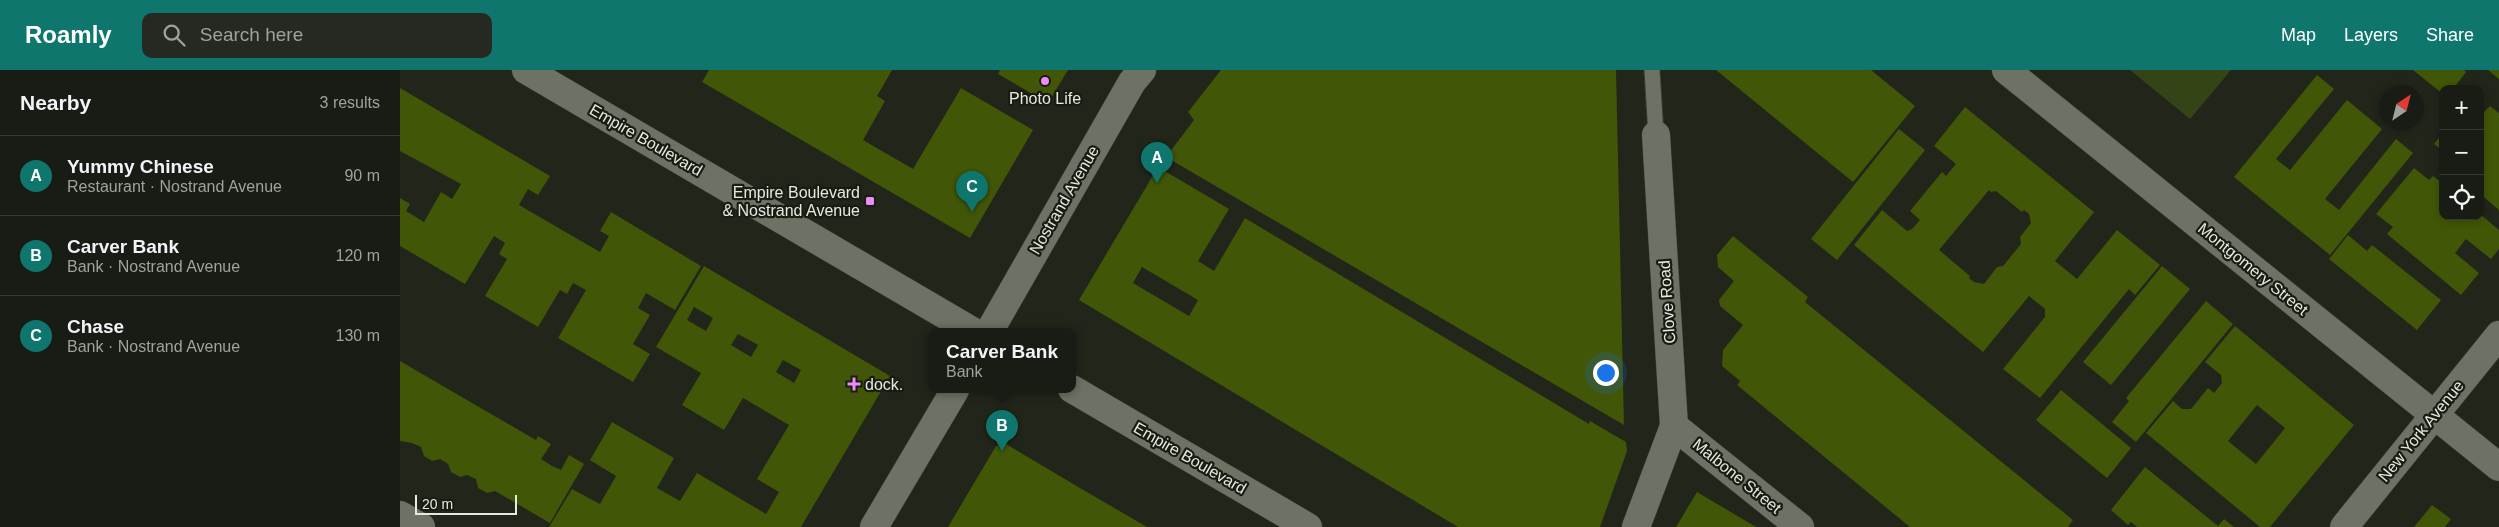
<!DOCTYPE html>
<html lang="en">
<head>
<meta charset="utf-8">
<style>
	body { margin:0; font-family:Arial,sans-serif; background:#262922; color:#f1f3f6 }
	.controls { position:absolute; right:15px; top:15px; display:grid; overflow:hidden; border-radius:10px; box-shadow:0 2px 8px #0003 }
	.controls button { width:45px; height:45px; display:grid; place-items:center; padding:0; border:0; border-bottom:1px solid #373a34; background:#191c14; color:#f1f3f6; font:25px sans-serif }
	.compass { position:absolute; left:1979px; top:15px; width:45px; height:45px; border-radius:50%; background:#191c14; box-shadow:0 2px 8px #0003; rotate:35deg }
	.scale { position:absolute; left:15px; bottom:12px; width:102px; box-sizing:border-box; padding-left:5px; border:2px solid #e6e9e2; border-top:0; font-size:14px; line-height:18px; white-space:nowrap; color:#e6e9e2; -webkit-text-stroke:4px #181c11; paint-order:stroke }
	.you { position:absolute; left:1205px; top:302px; width:18px; height:18px; margin:-12px; border:4px solid #fff; border-radius:50%; background:#1a73e8; box-shadow:0 0 0 8px #1a73e833 }
	.badge { display:grid; place-items:center; width:32px; height:32px; border-radius:50%; background:#0f766e; color:#fff; font-size:16px; font-weight:700 }
	.pin { position:absolute; translate:-50% -41px; filter:drop-shadow(0 1px 2px #0008) }
	.pin::after { content:''; position:absolute; top:26px; width:18px; height:15px; background:inherit; clip-path:polygon(0 0,100% 0,50% 100%) }
	.popup { position:absolute; left:528px; top:258px; width:148px; height:65px; box-sizing:border-box; display:grid; place-content:center; border-radius:10px; background:#191c14; filter:drop-shadow(0 1px 4px #0005); font-size:16px; white-space:nowrap; color:#9fa1a0 }
	.popup b { font-size:19px; color:#f1f3f6 }
	.popup::after { content:''; position:absolute; left:50%; top:100%; margin-left:-10px; border:10px solid transparent; border-top-color:#191c14 }
	.list { margin:0; padding:0; list-style:none }
	h2 { display:flex; justify-content:space-between; align-items:center; height:65px; margin:0; padding:0 20px; font-size:21px }
	h2 small { font-size:16px; font-weight:400; color:#9fa1a0 }
	.list li { display:grid; grid-template-columns:32px 1fr auto; gap:15px; align-items:center; box-sizing:border-box; height:80px; padding:0 20px; border-top:1px solid #373a34 }
	.list b { display:block; font-size:19px; white-space:nowrap }
	.list p { margin:0; font-size:16px; white-space:nowrap; color:#9fa1a0 }
	.list em { font-size:16px; font-style:normal; color:#9fa1a0 }
	.icon { flex:none; width:28px; height:28px; fill:none; stroke:currentColor; stroke-width:2; stroke-linecap:round; stroke-linejoin:round }
	.map { position:relative; flex:none; width:2099px; height:457px; overflow:hidden }
	header { display:flex; align-items:center; gap:30px; box-sizing:border-box; height:70px; padding:0 25px; background:#0f766e; color:#fff }
	header strong { font-size:24px }
	nav { display:flex; gap:28px; margin-inline-start:auto; font-size:18px }
	.search { width:350px; height:45px; background:#262922; display:flex; align-items:center; gap:12px; box-sizing:border-box; padding:0 18px; border-radius:10px; color:#9fa1a0; font-size:19px }
	main { display:flex }
	aside { flex:1; background:#191c14 }
	.map>svg:first-child { display:block }
</style>
</head>
<body>
<header>
<strong>Roamly</strong>
<div class="search"><svg class="icon" aria-label="search" viewBox="0 0 24 24"><circle cx="10" cy="10" r="6"/><path d="M15 15l6 6"/></svg>Search here</div>
<nav><a>Map</a><a>Layers</a><a>Share</a></nav>
</header>
<main>
<aside>
<h2>Nearby<small>3 results</small></h2>
<ul class="list">
<li><span class="badge">A</span><div><b>Yummy Chinese</b><p>Restaurant · Nostrand Avenue</p></div><em>90 m</em></li>
<li><span class="badge">B</span><div><b>Carver Bank</b><p>Bank · Nostrand Avenue</p></div><em>120 m</em></li>
<li><span class="badge">C</span><div><b>Chase</b><p>Bank · Nostrand Avenue</p></div><em>130 m</em></li>
</ul>
</aside>
<div class="map">
<svg width="2099" height="457" viewBox="0 0 2099 457">
	<rect width="100%" height="100%" fill="#21251a"/>
	<!-- green -->
	<polygon fill="#354417" points="1730,0 1831,0 1790,49"/>
	<!-- building -->
	<g fill="#415607" fill-rule="evenodd">
		<polygon points="309,0 492,0 477,26 485,31 463,70 513,99 561,18 633,60 570,168 302,12"/>
		<polygon points="600,0 668,0 648,33 598,4"/>
		<polygon points="821,0 1216,0 1224,355 766,87 794,50 788,42"/>
		<polygon points="1316,0 1471,0 1515,36 1453,112"/>
		<polygon points="2013,0 2064,0 2066,2 2053,19 2043,19 2043,24"/>
		<polygon points="2088,0 2099,0 2099,9"/>
		<polygon points="1917,5 1934,19 1876,89 1890,100 1947,30 1982,59 1925,129 1939,140 1996,69 2013,83 1930,185 1834,107"/>
		<polygon points="0,18 150,106 138,125 128,119 119,135 200,182 209,166 200,161 211,142 301,196 275,240 246,223 238,238 250,245 233,274 250,284 233,312 158,268 186,220 173,213 167,224 160,220 138,257 85,226 107,189 99,184 105,173 94,166 65,214 0,176 0,128 10,134 6,141 24,152 41,122 52,129 61,114 0,81"/>
		<polygon points="2090,36 2099,43 2099,140 2080,124 2080,39 2084,42"/>
		<path d="M 1565,37 L 1694,142 L 1655,191 L 1677,209 L 1717,160 L 1760,195 L 1735,225 L 1729,219 L 1640,328 L 1603,299 L 1645,247 L 1645,239 L 1629,226 L 1583,282 L 1454,175 L 1482,140 L 1507,161 L 1512,159 L 1520,150 L 1510,141 L 1542,102 L 1546,106 L 1556,94 L 1534,76 ZM 1589,120 L 1591,122 L 1596,121 L 1622,142 L 1624,140 L 1629,144 L 1631,153 L 1620,167 L 1621,174 L 1603,196 L 1597,197 L 1584,214 L 1574,212 L 1569,208 L 1570,206 L 1539,180 Z"/>
		<polygon points="1499,59 1525,80 1437,190 1411,169"/>
		<polygon points="2043,63 2043,81 2034,74"/>
		<path d="M 758,97 L 829,139 L 798,191 L 814,201 L 845,148 L 1189,354 L 1190,351 L 1226,372 L 1227,381 L 1200,457 L 1058,457 L 679,230 ZM 742,197 L 798,230 L 789,246 L 733,213 Z"/>
		<polygon points="2014,98 2029,110 2033,106 2043,114 2043,146 2080,146 2080,144 2099,160 2099,179 2091,189 2066,169 2055,183 2079,203 2061,225 1987,164 1993,157 1976,144"/>
		<polygon points="1948,165 1967,181 1972,175 2041,230 2017,260 1929,189"/>
		<polygon points="1333,166 1408,227 1405,232 1673,450 1668,457 1510,457 1337,315 1340,311 1322,296 1323,280 1343,255 1320,236 1319,230 1334,211 1318,197 1317,185"/>
		<path d="M 304,196 L 490,306 L 401,457 L 149,457 L 172,419 L 200,434 L 216,406 L 190,390 L 212,352 L 274,388 L 257,418 L 280,431 L 297,403 L 366,444 L 379,422 L 357,409 L 389,355 L 343,328 L 324,360 L 282,335 L 301,303 L 256,277 ZM 294,237 L 313,248 L 306,261 L 287,250 ZM 338,264 L 358,275 L 351,287 L 331,275 ZM 383,290 L 401,300 L 394,313 L 376,302 Z"/>
		<polygon points="1762,196 1790,219 1711,315 1683,292"/>
		<polygon points="1806,231 1833,254 1736,372 1712,352 1729,331 1726,328"/>
		<path d="M 1835,256 L 1954,355 L 1870,457 L 1860,457 L 1746,363 L 1773,331 L 1782,339 L 1791,339 L 1808,318 L 1814,323 L 1822,313 L 1821,305 L 1805,292 ZM 1857,335 L 1885,358 L 1856,394 L 1828,371 Z"/>
		<polygon points="0,291 136,370 138,366 151,374 141,389 152,396 161,400 169,385 184,394 150,453 95,421 87,423 78,418 76,409 67,405 60,407 51,402 48,394 40,389 32,391 24,386 21,377 12,373 0,371"/>
		<polygon points="1661,320 1731,378 1707,408 1636,350"/>
		<polygon points="606,374 680,418 747,457 548,457 596,376"/>
		<polygon points="1745,397 1818,456 1824,449 1834,457 1737,457 1731,452 1728,455 1711,440"/>
		<polygon points="1297,422 1356,457 1276,457"/>
		<polygon points="2032,435 2051,449 2045,457 2014,457"/>
	</g>
	<g fill="none" stroke-linecap="round" stroke-linejoin="round">
		<defs>
			<polyline id="lane" points="1252,0 1256,65"/>
			<g id="street">
				<polyline points="1606,0 2099,397"/>
				<polyline points="1274,356 1400,457"/>
				<polyline points="0,445 21,457"/>
				<polyline points="1236,457 1274,356 1256,65"/>
				<polyline points="1944,457 2099,265"/>
			</g>
			<g id="secondary">
				<polyline points="126,0 574,262"/>
				<polyline points="589,262 732,12 742,0"/>
				<polyline points="672,319 908,457"/>
				<polyline points="474,457 555,320"/>
			</g>
		</defs>
		<!-- lane casing -->
		<use href="#lane" stroke="#3b3e36" stroke-width="17"/>
		<!-- street casing -->
		<use href="#street" stroke="#3b3e36" stroke-width="29"/>
		<!-- secondary casing -->
		<use href="#secondary" stroke="#3b3e36" stroke-width="29"/>
		<!-- lane -->
		<use href="#lane" stroke="#6d7265" stroke-width="15"/>
		<!-- street -->
		<use href="#street" stroke="#6d7265" stroke-width="28"/>
		<!-- secondary -->
		<use href="#secondary" stroke="#6d7265" stroke-width="28"/>
	</g>
	<!-- markers -->
	<g fill="#ed8cf9" stroke="#181c11" stroke-width="2">
		<circle cx="645" cy="11" r="5"/>
		<rect x="465" y="126" width="10" height="10" rx="2.5"/>
		<path d="M451.5 306.5h5v5h5v5h-5v5h-5v-5h-5v-5h5z"/>
	</g>
	<g text-anchor="middle" dominant-baseline="central" stroke-width="4.5" stroke-linejoin="round" paint-order="stroke">
		<!-- poi labels -->
		<g font-size="16" fill="#e6e9e2" stroke="#181c11">
			<text x="645" y="28">Photo Life</text>
			<text x="460" y="122" text-anchor="end">Empire Boulevard<tspan x="460" dy="18">&amp; Nostrand Avenue</tspan></text>
			<text x="465" y="314" text-anchor="start">dock.</text>
		</g>
		<!-- street labels -->
		<g font-size="16" fill="#e6e9e2" stroke="#181c11">
			<text transform="translate(246 70) rotate(30)">Empire Boulevard</text>
			<text transform="translate(664 130) rotate(-60)">Nostrand Avenue</text>
			<text transform="translate(1853 199) rotate(39)">Montgomery Street</text>
			<text transform="translate(1267 232) rotate(-94)">Clove Road</text>
			<text transform="translate(2021 361) rotate(-51)">New York Avenue</text>
			<text transform="translate(790 388) rotate(30)">Empire Boulevard</text>
			<text transform="translate(1337 406) rotate(39)">Malbone Street</text>
		</g>
	</g>
</svg>
<div class="controls">
<button>+</button>
<button>−</button>
<button><svg class="icon" aria-label="locate" viewBox="0 0 24 24"><circle cx="12" cy="12" r="6"/><path d="M12 2v4M12 18v4M2 12h4M18 12h4"/></svg></button>
</div>
<svg class="compass" viewBox="-18 -18 36 36"><path d="M0-13l5 13h-10z" fill="#e53935"/><path d="M0 13l5-13h-10z" fill="#9fa1a0"/></svg>
<div class="scale">20 m</div>
<div class="you"></div>
<div class="pin badge" style="left:757px;top:113px">A</div>
<div class="pin badge" style="left:602px;top:381px">B</div>
<div class="popup"><b>Carver Bank</b>Bank</div>
<div class="pin badge" style="left:572px;top:142px">C</div>
</div>
</main>
</body>
</html>
